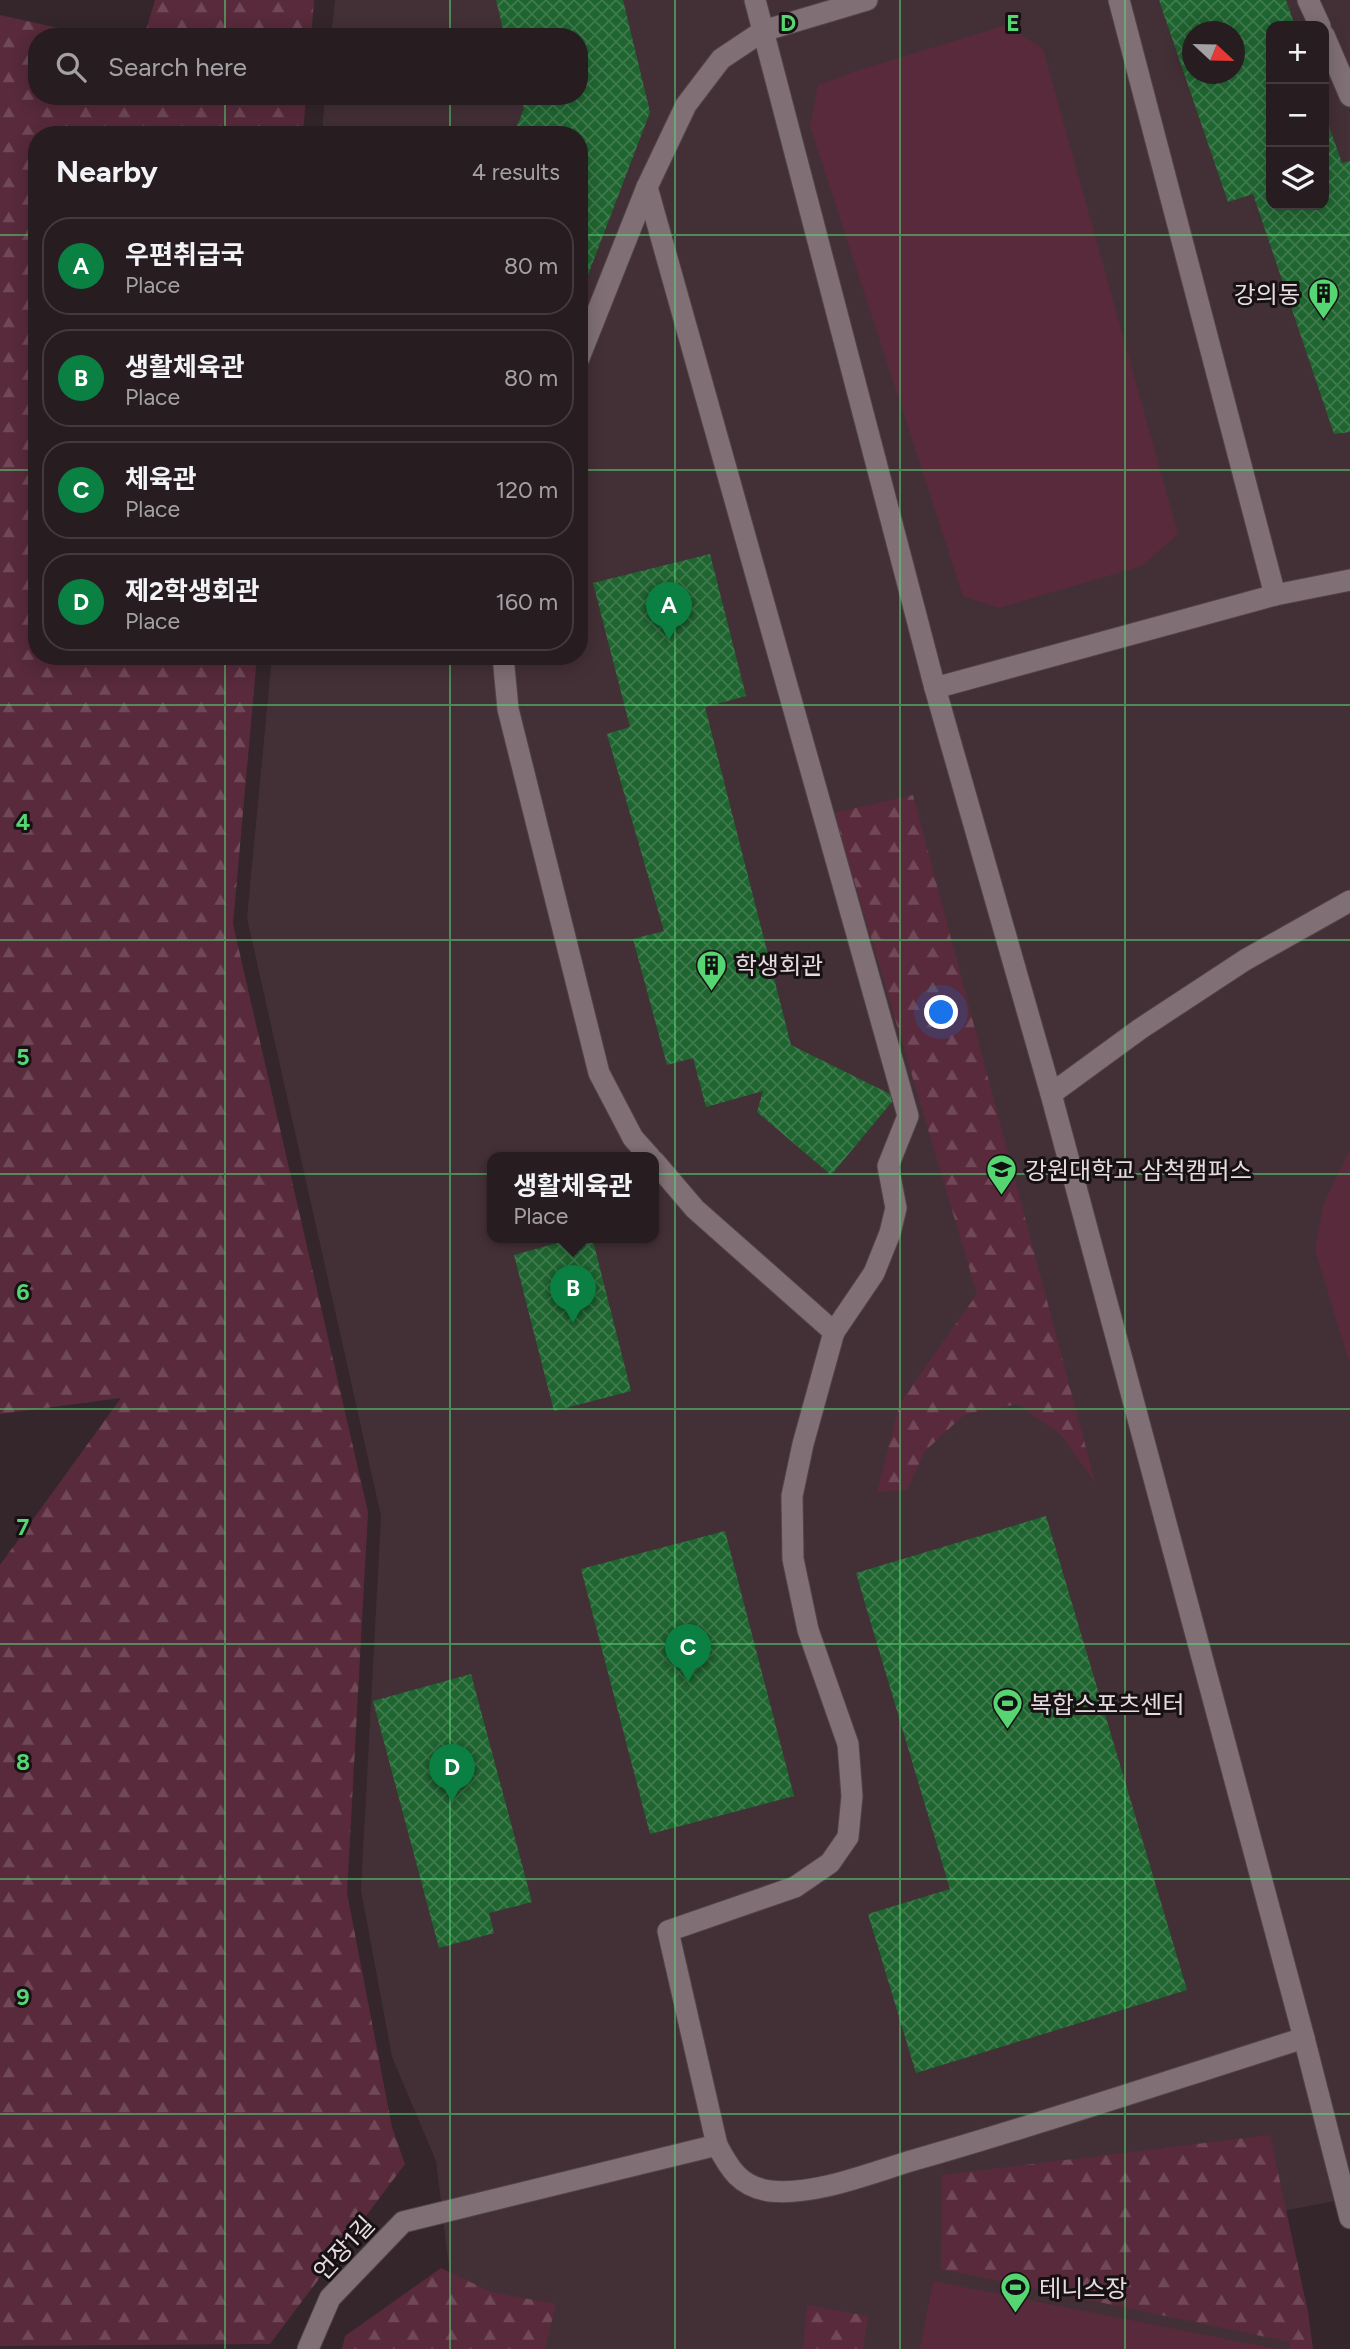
<!DOCTYPE html>
<html lang="en">
<head>
<meta charset="utf-8">
<style>
	body { margin:0; font-family:Figtree,"Noto Sans KR",sans-serif; background:#2f2529; color:#f1f3f6 }
	.controls { position:absolute; right:21px; top:21px; display:grid; overflow:hidden; border-radius:14px; box-shadow:0 4px 18px #0003 }
	.controls button { width:63px; height:63px; display:grid; place-items:center; padding:0; border:0; border-bottom:2px solid #433a3e; background:#271c20; color:#f1f3f6; font:35px sans-serif }
	.compass { position:absolute; left:1182px; top:21px; width:63px; height:63px; border-radius:50%; background:#271c20; box-shadow:0 4px 18px #0003; rotate:112deg }
	.you { position:absolute; left:942px; top:1013px; width:24px; height:24px; margin:-18px; border:5px solid #fff; border-radius:50%; background:#1a73e8; box-shadow:0 0 0 10px #1a73e833 }
	.badge { display:grid; place-items:center; width:46px; height:46px; border-radius:50%; background:#0b8043; color:#fff; font-size:23px; font-weight:700 }
	.pin { position:absolute; translate:-50% -58px; filter:drop-shadow(0 2px 4px #0008) }
	.pin::after { content:''; position:absolute; top:37px; width:24px; height:21px; background:inherit; clip-path:polygon(0 0,100% 0,50% 100%) }
	.popup { position:absolute; left:487px; top:1152px; width:172px; height:91px; box-sizing:border-box; display:grid; place-content:center; border-radius:14px; background:#271c20; filter:drop-shadow(0 2px 5px #0005); font-size:23px; white-space:nowrap; color:#a4a1a5 }
	.popup b { font-size:26px; color:#f1f3f6 }
	.popup::after { content:''; position:absolute; left:50%; top:100%; margin-left:-14px; border:14px solid transparent; border-top-color:#271c20 }
	.list { margin:0; padding:0; list-style:none }
	h2 { display:flex; justify-content:space-between; align-items:center; height:91px; margin:0; padding:0 28px; font-size:30px }
	h2 small { font-size:23px; font-weight:400; color:#a4a1a5 }
	.list li { display:grid; grid-template-columns:46px 1fr auto; gap:21px; align-items:center; box-sizing:border-box; height:98px; margin:0 14px 14px; padding:0 14px; border:2px solid #433a3e; border-radius:28px }
	.list b { display:block; font-size:26px; white-space:nowrap }
	.list p { margin:0; font-size:23px; white-space:nowrap; color:#a4a1a5 }
	.list em { font-size:23px; font-style:normal; color:#a4a1a5 }
	.icon { flex:none; width:38px; height:38px; fill:none; stroke:currentColor; stroke-width:2; stroke-linecap:round; stroke-linejoin:round }
	.map { position:relative; flex:none; width:1350px; height:2349px; overflow:hidden }
	.search { position:absolute; background:#271c20; box-shadow:0 4px 18px #0003; left:28px; top:28px; width:560px; height:77px; display:flex; align-items:center; gap:18px; box-sizing:border-box; padding:0 24px; border-radius:28px; color:#a4a1a5; font-size:26px }
	.panel { position:absolute; background:#271c20; box-shadow:0 4px 18px #0003; left:28px; top:126px; width:560px; height:539px; border-radius:28px }
	.map>svg:first-child { display:block }
</style>
</head>
<body>
<div class="map">
<svg width="1350" height="2349" viewBox="0 0 1350 2349">
	<defs>
		<pattern id="forest-firs" width="22" height="20" patternUnits="userSpaceOnUse" patternTransform="scale(1.75)"><rect width="22" height="20" fill="#582a3b"/><path d="M5 1l3.5 6h-7zM16 11l3.5 6h-7z" fill="#704857"/></pattern>
		<pattern id="building-cross-hatch" width="8" height="8" patternUnits="userSpaceOnUse" patternTransform="scale(1.75)"><rect width="8" height="8" fill="#1f6530"/><path d="M0 0l8 8M0 8l8-8" fill="none" stroke="#3f7a4e"/></pattern>
	</defs>
	<rect width="100%" height="100%" fill="#34262b"/>
	<!-- built -->
	<path fill="#433036" fill-rule="evenodd" d="M 335,0 L 1350,0 L 1350,2198 L 1262,2215 L 1292,2349 L 459,2349 L 436,2161 L 392,2057 L 361,1890 L 381,1516 L 247,918 L 272,656 L 579,656 L 579,135 L 322,135 L 325,96 L 579,96 L 579,37 L 331,37 ZM 1271,26 L 1324,26 L 1324,205 L 1271,205 ZM 1192,32 L 1234,32 L 1234,74 L 1192,74 ZM 492,1157 L 654,1157 L 654,1237 L 492,1237 Z"/>
	<!-- green -->
	<g fill="#582a3b">
		<polygon points="1006,25 1043,49 1178,534 1142,566 999,608 963,596 810,126 818,85 856,71"/>
		<polygon points="1350,1149 1350,1365 1315,1250 1323,1205"/>
		<polygon points="933,2281 1277,2349 920,2349"/>
	</g>
	<!-- forest -->
	<g fill="url(#forest-firs)">
		<polygon points="155,0 314,0 311,37 144,37"/>
		<polygon points="0,15 99,37 37,37 37,96 306,96 303,135 37,135 37,656 257,656 233,924 368,1512 347,1893 392,2127 405,2164 270,2344 0,2346 0,1565 121,1398 0,1414"/>
		<polygon points="913,795 1095,1482 1061,1435 1018,1404 965,1414 925,1451 907,1490 877,1492 900,1403 977,1294 834,813"/>
		<polygon points="1270,2135 1308,2312 1313,2349 1290,2349 1290,2342 941,2269 942,2175"/>
		<polygon points="441,2268 491,2292 556,2304 545,2349 342,2349 345,2336"/>
		<polygon points="807,2305 868,2316 863,2349 803,2349"/>
	</g>
	<!-- building -->
	<g fill="url(#building-cross-hatch)" fill-rule="evenodd">
		<polygon points="496,0 623,0 650,112 585,283 579,281 579,135 513,135 524,109 521,96 579,96 579,37 505,37"/>
		<path d="M 1159,0 L 1286,0 L 1295,26 L 1271,26 L 1271,205 L 1324,205 L 1324,112 L 1342,163 L 1350,161 L 1350,432 L 1334,434 L 1253,194 L 1228,202 ZM 1192,32 L 1234,32 L 1234,74 L 1192,74 Z"/>
		<polygon points="710,554 746,696 705,707 791,1045 896,1097 831,1175 757,1112 763,1091 706,1107 693,1058 667,1065 633,939 664,931 607,734 630,727 593,583"/>
		<polygon points="579,1237 592,1237 631,1391 554,1411 514,1255"/>
		<polygon points="1046,1516 1187,1990 916,2073 868,1914 950,1889 856,1573"/>
		<polygon points="725,1531 794,1796 650,1834 581,1569"/>
		<polygon points="471,1674 532,1902 489,1913 494,1933 439,1948 373,1701"/>
	</g>
	<g fill="none" stroke-linecap="round" stroke-linejoin="round">
		<defs>
			<g id="minor">
				<polyline points="755,0 935,688 1051,1094 1304,2038 1350,2218"/>
				<polyline points="1119,0 1275,595"/>
				<polyline points="1308,0 1320,26"/>
				<polyline points="1324,35 1350,96"/>
				<polyline points="647,187 908,1116 888,1166 896,1208 890,1233 874,1273 834,1332"/>
				<polyline points="579,358 647,187 686,105 721,59 763,31 867,0"/>
				<polyline points="503,656 508,709 599,1073 633,1138 650,1157"/>
				<polyline points="935,688 1275,595 1350,580"/>
				<polyline points="1051,1094 1140,1029 1245,960 1350,901"/>
				<polyline points="654,1161 695,1209 834,1332 803,1444 792,1496 793,1559 808,1630 848,1744 852,1796 848,1837 830,1863 795,1887 668,1931 717,2145"/>
				<path d="M 308,2349 L 330,2298 L 403,2222 L 717,2145 C 729,2168 740,2187 770,2191 C 815,2196 870,2173 914,2160 C 1045,2123 1174,2079 1304,2038"/>
			</g>
		</defs>
		<!-- minor casing -->
		<use href="#minor" stroke="#504448" stroke-width="23"/>
		<!-- minor -->
		<use href="#minor" stroke="#807075" stroke-width="21"/>
	</g>
	<!-- grid -->
	<path fill="none" stroke="#55d672" stroke-width="2" stroke-opacity="0.55" d="M 225,0 L 225,37M 450,0 L 450,37M 675,0 L 675,2349M 900,0 L 900,2349M 1125,0 L 1125,2349M 225,96 L 225,135M 450,96 L 450,135M 0,235 L 37,235M 579,235 L 1350,235M 0,470 L 37,470M 579,470 L 1350,470M 225,656 L 225,2349M 450,656 L 450,2349M 0,705 L 1350,705M 0,940 L 1350,940M 0,1174 L 1350,1174M 0,1409 L 1350,1409M 0,1644 L 1350,1644M 0,1879 L 1350,1879M 0,2114 L 1350,2114"/>
	<!-- icons -->
	<defs>
		<symbol id="building-pin" viewBox="-11 -11 22 30"><path d="M0 17L-7.5 6A9.5 9.5 0 1 1 7.5 6Z" fill="#55d672" stroke="#171113"/><path d="M-4-6H4V6H1V3H-1V6H-4ZM-2.5-4.3h1.7v1.8h-1.7ZM.8-4.3h1.7v1.8H.8ZM-2.5-1h1.7V.8h-1.7ZM.8-1h1.7V.8H.8Z" fill="#111"/></symbol>
		<symbol id="university-pin" viewBox="-11 -11 22 30"><path d="M0 17L-7.5 6A9.5 9.5 0 1 1 7.5 6Z" fill="#55d672" stroke="#171113"/><path d="M0-5L7-2L0 1L-7-2ZM-4 1L0 2.5L4 1V4Q0 6-4 4Z" fill="#111"/></symbol>
		<symbol id="stadium-pin" viewBox="-11 -11 22 30"><path d="M0 17L-7.5 6A9.5 9.5 0 1 1 7.5 6Z" fill="#55d672" stroke="#171113"/><path d="M0-5a6.5 5 0 1 0 0 10a6.5 5 0 1 0 0-10ZM-3.5-1.8h7v3.6h-7Z" fill="#111"/></symbol>
	</defs>
	<g fill-rule="evenodd">
		<use href="#building-pin" x="1306" y="276" width="35" height="47"/>
		<use href="#building-pin" x="694" y="948" width="35" height="47"/>
		<use href="#university-pin" x="984" y="1152" width="35" height="47"/>
		<use href="#stadium-pin" x="990" y="1686" width="35" height="47"/>
		<use href="#stadium-pin" x="998" y="2270" width="35" height="47"/>
	</g>
	<g text-anchor="middle" dominant-baseline="central" stroke-width="6" stroke-linejoin="round" paint-order="stroke">
		<!-- poi labels -->
		<g font-size="24" fill="#e5dcdf" stroke="#171113" text-anchor="start">
			<text x="1300" y="294" text-anchor="end">강의동</text>
			<text x="735" y="965">학생회관</text>
			<text x="1025" y="1170">강원대학교 삼척캠퍼스</text>
			<text x="1030" y="1704">복합스포츠센터</text>
			<text x="1039" y="2288">테니스장</text>
		</g>
		<!-- street labels -->
		<g font-size="24" fill="#e5dcdf" stroke="#171113">
			<text transform="translate(344 2248) rotate(-47)">언장1길</text>
		</g>
	</g>
	<g font-size="23" text-anchor="middle" font-weight="bold" fill="#55d672" stroke="#171113" stroke-width="6" stroke-linejoin="round" paint-order="stroke">
		<text x="788" y="31">D</text>
		<text x="1013" y="31">E</text>
		<text x="23" y="830">4</text>
		<text x="23" y="1065">5</text>
		<text x="23" y="1300">6</text>
		<text x="23" y="1535">7</text>
		<text x="23" y="1770">8</text>
		<text x="23" y="2005">9</text>
	</g>
</svg>
<div class="controls">
<button>+</button>
<button>−</button>
<button><svg class="icon" aria-label="layers" viewBox="0 0 24 24"><path d="M12 4l9 5-9 5-9-5zM3 14l9 5 9-5"/></svg></button>
</div>
<svg class="compass" viewBox="-18 -18 36 36"><path d="M0-13l5 13h-10z" fill="#e53935"/><path d="M0 13l5-13h-10z" fill="#a4a1a5"/></svg>
<div class="you"></div>
<div class="pin badge" style="left:669px;top:640px">A</div>
<div class="pin badge" style="left:573px;top:1323px">B</div>
<div class="popup"><b>생활체육관</b>Place</div>
<div class="pin badge" style="left:688px;top:1682px">C</div>
<div class="pin badge" style="left:452px;top:1802px">D</div>
<div class="search"><svg class="icon" aria-label="search" viewBox="0 0 24 24"><circle cx="10" cy="10" r="6"/><path d="M15 15l6 6"/></svg>Search here</div>
<section class="panel">
<h2>Nearby<small>4 results</small></h2>
<ul class="list">
<li><span class="badge">A</span><div><b>우편취급국</b><p>Place</p></div><em>80 m</em></li>
<li><span class="badge">B</span><div><b>생활체육관</b><p>Place</p></div><em>80 m</em></li>
<li><span class="badge">C</span><div><b>체육관</b><p>Place</p></div><em>120 m</em></li>
<li><span class="badge">D</span><div><b>제2학생회관</b><p>Place</p></div><em>160 m</em></li>
</ul>
</section>
</div>
</body>
</html>
